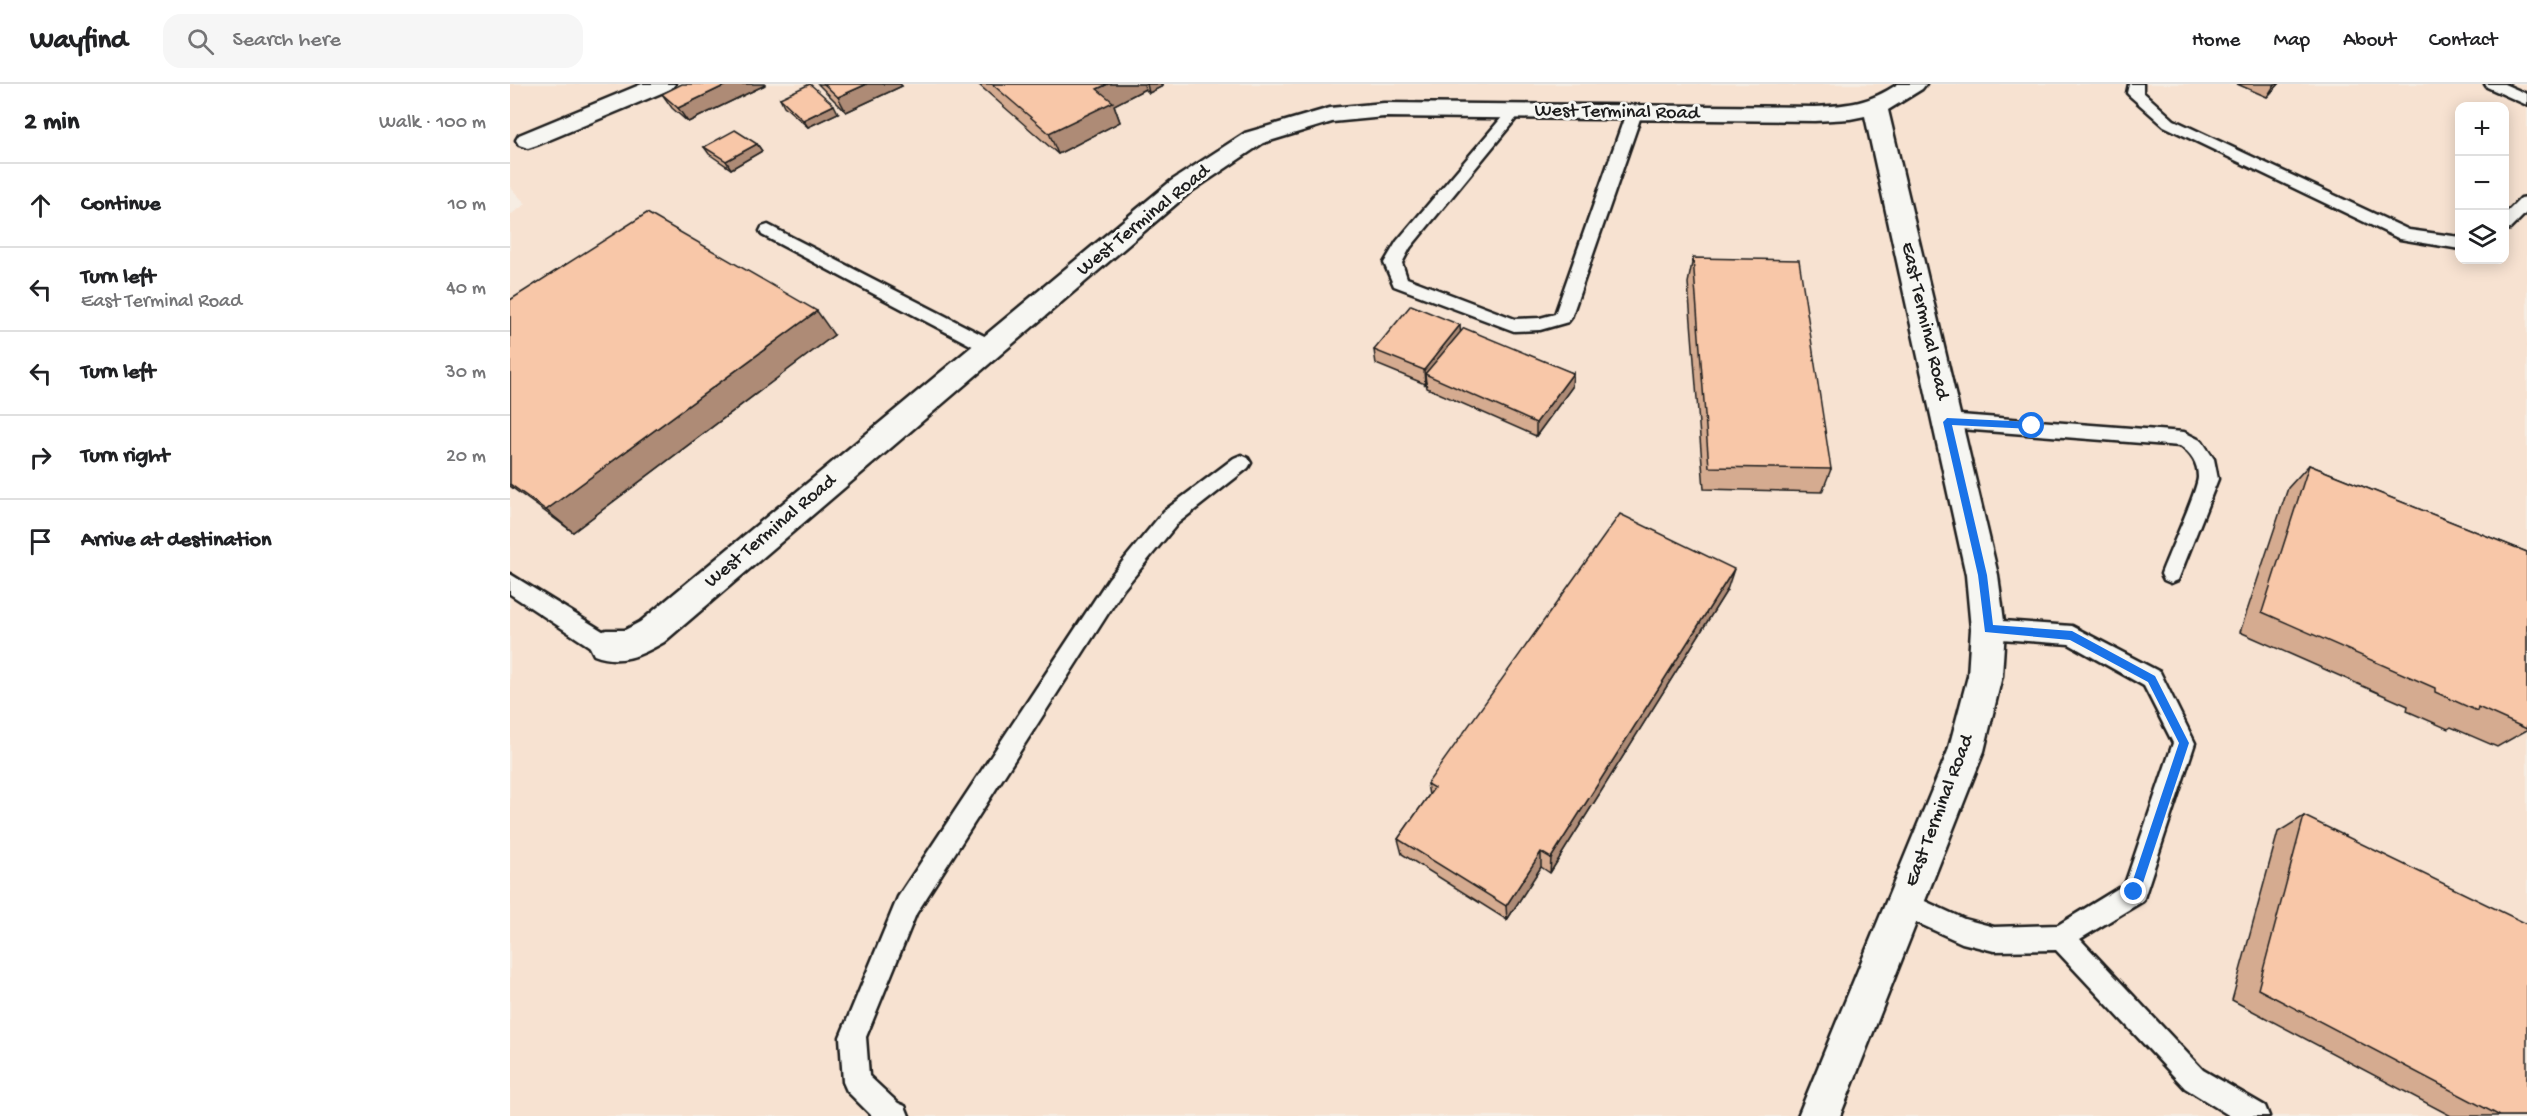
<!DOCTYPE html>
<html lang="en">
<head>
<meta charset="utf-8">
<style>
	body { margin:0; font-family:"Gochi Hand",sans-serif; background:#f6f6f6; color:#202124 }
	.controls { position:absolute; right:18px; top:18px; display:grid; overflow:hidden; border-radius:12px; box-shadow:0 3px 15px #0003 }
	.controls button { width:54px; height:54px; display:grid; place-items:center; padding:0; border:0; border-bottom:2px solid #e0e0e0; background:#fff; color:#202124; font:30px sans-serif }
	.stop { position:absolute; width:18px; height:18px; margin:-14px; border:4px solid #1a73e8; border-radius:50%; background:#fff }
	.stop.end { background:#1a73e8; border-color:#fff; box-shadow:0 2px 6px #0008 }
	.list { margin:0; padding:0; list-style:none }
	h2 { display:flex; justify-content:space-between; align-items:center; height:78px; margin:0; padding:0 24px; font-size:26px }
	h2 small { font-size:20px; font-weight:400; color:#757577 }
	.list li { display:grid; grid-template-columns:39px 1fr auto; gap:18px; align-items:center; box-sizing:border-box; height:84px; padding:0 24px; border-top:2px solid #e0e0e0 }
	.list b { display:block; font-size:22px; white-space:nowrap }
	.list p { margin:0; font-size:20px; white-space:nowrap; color:#757577 }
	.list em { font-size:20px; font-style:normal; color:#757577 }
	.icon { flex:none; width:33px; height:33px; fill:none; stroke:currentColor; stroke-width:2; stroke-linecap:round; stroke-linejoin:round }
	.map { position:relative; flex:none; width:2017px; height:1032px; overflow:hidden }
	header { display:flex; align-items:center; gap:36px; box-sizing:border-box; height:84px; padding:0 30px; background:#fff; border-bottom:2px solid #e0e0e0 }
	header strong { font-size:28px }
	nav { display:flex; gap:33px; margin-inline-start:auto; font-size:21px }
	.search { width:420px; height:54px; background:#f6f6f6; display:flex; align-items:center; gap:15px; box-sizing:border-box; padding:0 21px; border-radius:18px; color:#757577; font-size:22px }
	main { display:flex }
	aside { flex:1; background:#fff }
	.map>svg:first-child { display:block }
</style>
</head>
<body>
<header>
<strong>Wayfind</strong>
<div class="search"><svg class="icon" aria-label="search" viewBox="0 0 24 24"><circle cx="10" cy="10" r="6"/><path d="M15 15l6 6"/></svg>Search here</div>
<nav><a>Home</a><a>Map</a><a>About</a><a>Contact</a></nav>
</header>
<main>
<aside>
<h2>2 min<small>Walk · 100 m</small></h2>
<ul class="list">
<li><svg class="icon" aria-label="ahead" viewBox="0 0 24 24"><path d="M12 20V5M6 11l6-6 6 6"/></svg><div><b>Continue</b></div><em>10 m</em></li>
<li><svg class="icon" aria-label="left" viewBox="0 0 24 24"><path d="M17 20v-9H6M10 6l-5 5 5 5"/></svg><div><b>Turn left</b><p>East Terminal Road</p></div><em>40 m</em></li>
<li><svg class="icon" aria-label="left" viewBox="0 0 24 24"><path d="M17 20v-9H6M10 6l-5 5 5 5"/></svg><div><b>Turn left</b></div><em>30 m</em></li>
<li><svg class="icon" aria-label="right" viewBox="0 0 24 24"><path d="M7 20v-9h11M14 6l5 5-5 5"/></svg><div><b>Turn right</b></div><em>20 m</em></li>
<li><svg class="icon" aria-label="arrive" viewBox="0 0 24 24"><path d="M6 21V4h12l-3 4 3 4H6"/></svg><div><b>Arrive at destination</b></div></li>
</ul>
</aside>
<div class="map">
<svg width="2017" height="1032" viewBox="0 0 2017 1032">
	<rect width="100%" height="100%" fill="#f6ede3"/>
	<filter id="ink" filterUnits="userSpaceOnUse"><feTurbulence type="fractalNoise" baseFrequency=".0167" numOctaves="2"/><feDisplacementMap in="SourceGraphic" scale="12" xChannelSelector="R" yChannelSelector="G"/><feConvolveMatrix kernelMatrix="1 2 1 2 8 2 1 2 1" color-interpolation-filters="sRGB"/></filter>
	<g filter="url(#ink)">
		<!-- built -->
		<path fill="#f7e2d1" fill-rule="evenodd" d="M 0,0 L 1279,0 L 1284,3 L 1289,0 L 2017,0 L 2017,1032 L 0,1032 L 0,131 L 16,120 L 0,103 ZM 1950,22 L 1994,22 L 1994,176 L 1950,176 Z"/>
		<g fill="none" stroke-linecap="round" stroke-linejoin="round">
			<defs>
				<g id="service">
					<polygon points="1619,0 1633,0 1633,8 1664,36 1899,146 1950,153 1950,165 1890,155 1654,42 1620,12 1617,9"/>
					<polygon points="1975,0 1994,0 2017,10 2017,21 1977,3"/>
					<polygon points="1004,23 1009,25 1012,28 1009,31 900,164 892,179 897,194 1005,235 1030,234 1045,230 1116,29 1119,26 1129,26 1132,29 1061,234 1058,238 1030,246 1004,247 884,202 874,179 887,157 999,25"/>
					<polygon points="2017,113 2017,128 2000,145 1994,146 1994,131 2011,114"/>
					<polygon points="258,141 486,258 489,263 486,268 480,270 474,268 252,151 250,147 252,143"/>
					<path d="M 1437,330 L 1674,348 L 1692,357 L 1704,375 L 1708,395 L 1668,496 L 1661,499 L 1654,496 L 1651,490 C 1657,473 1688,406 1688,393 C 1688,379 1681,369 1670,362 L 1437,344 L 1430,342 L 1428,337 L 1430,332 Z"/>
					<polygon points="731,371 738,374 741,379 738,384 668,439 613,506 406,830 356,953 359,992 388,1019 395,1022 399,1032 362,1032 337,1007 333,998 330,953 388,813 599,494 654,427 724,374"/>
					<polygon points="0,490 104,554 107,561 104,568 96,570 88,568 0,510"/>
					<polygon points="1478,536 1562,542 1650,588 1685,659 1633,817 1570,855 1693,986 1755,1022 1759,1032 1720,1032 1675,1004 1546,866 1484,867 1452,859 1386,829 1383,820 1386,811 1395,808 1454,835 1484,843 1548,841 1615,800 1663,659 1634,602 1559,560 1478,554 1470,552 1467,545 1470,538"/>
				</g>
				<g id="minor">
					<polygon points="132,0 165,0 161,5 27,61 18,64 9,61 6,56 9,51"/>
					<path d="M 1388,0 L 1416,0 L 1412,5 L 1378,26 L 1488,491 L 1495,545 L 1492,592 L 1474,667 L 1330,1032 L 1288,1032 L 1438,667 L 1458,592 L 1461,545 L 1456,491 L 1355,32 L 1340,35 L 1305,37 L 874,33 L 822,38 L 753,59 L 679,109 L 154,558 C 130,572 111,581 84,571 L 79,561 L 84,551 L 96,546 L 115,546 L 130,538 L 661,97 L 735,49 L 820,24 L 874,19 L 1305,23 C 1341,21 1357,20 1388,0 Z"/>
				</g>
			</defs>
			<!-- service casing -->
			<use href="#service" stroke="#1c1c1c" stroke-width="5"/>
			<!-- minor casing -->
			<use href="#minor" stroke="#1c1c1c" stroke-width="5"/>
			<!-- service -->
			<use href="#service" fill="#f6f6f2" fill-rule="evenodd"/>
			<!-- minor -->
			<use href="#minor" fill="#f6f6f2" fill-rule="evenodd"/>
		</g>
		<!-- wall -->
		<g fill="#d5ab90" stroke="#1c1c1c" stroke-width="1.5">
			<polygon points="308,0 390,0 392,2 336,28"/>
			<polygon points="468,0 652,0 653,2 639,9 635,5 604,21 610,38 548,70"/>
			<polygon points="1727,0 1769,0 1757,13"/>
			<polygon points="255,1 178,38 162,24 152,10"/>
			<polygon points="270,14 328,29 298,43 274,22"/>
			<polygon points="247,60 252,67 221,85 199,70 194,63"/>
			<polygon points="1183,174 1321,385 1312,408 1194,405 1178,199"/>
			<polygon points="0,216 324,251 63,448 0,402"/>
			<polygon points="951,248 1063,289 1062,303 1026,352 917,304 916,299 915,300 866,280 864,266"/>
			<polygon points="1799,381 2017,468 2017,646 1987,663 1941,643 1938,645 1897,627 1898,622 1730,548 1778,404"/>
			<polygon points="1217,506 1040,789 1031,783 997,836 892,770 888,755 919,711 917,700"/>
			<polygon points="1794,732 2017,1032 1941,1032 1722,916 1768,748"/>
		</g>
		<!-- shaded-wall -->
		<g fill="#ae8b76" stroke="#1c1c1c" stroke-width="1.5">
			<polygon points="218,0 255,0 255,1 178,38 168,24"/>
			<polygon points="357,0 390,0 392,2 336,28 328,13"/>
			<polygon points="598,0 634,0 635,5 604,21 610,38 548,70 539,49 587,5"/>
			<polygon points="637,0 652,0 653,2 639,9"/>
			<polygon points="1765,0 1769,0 1757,13"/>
			<polygon points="324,21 328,29 298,43 293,36"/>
			<polygon points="247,60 252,67 221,85 216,77"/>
			<polygon points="307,227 324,251 63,448 36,426"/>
			<polygon points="950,241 951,254 915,290 916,299 915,300 914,286"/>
			<polygon points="1063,289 1062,303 1026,352 1026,339"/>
			<polygon points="1224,485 1217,506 1040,789 1041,774"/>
			<polygon points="1031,768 1031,783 997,836 996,822"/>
		</g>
		<!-- building -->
		<g fill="#f8c7a8" stroke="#1c1c1c" stroke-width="1.5">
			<polygon points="172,0 218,0 168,24 152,10"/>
			<polygon points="300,0 324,21 293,36 270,14"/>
			<polygon points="314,0 357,0 328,13"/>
			<polygon points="482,0 598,0 587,5 603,18 539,49"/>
			<polygon points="225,46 247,60 216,77 194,63"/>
			<polygon points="137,129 307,227 36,426 0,400 0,216"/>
			<polygon points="1183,174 1289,176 1321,385 1199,383"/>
			<polygon points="901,221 950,241 914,286 864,266"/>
			<polygon points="954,244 1063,289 1026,339 915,290"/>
			<polygon points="1799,381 2017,468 2017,645 1968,623 1967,627 1925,608 1925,604 1752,528"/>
			<polygon points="1110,430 1224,485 1041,774 1031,768 996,822 888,755 924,704 917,700"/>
			<polygon points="1794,732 2017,840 2017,1032 1990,1032 1748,905"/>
		</g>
	</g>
	<!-- route -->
	<polygon fill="#1a73e8" points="1437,334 1522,338 1526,342 1522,345 1442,341 1477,491 1483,541 1562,547 1645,592 1679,659 1630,808 1624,813 1619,808 1669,659 1638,598 1560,556 1475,548 1468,491 1433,338"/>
	<g text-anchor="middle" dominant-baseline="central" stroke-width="6" stroke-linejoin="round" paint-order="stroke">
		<!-- street labels -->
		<g font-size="20" fill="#1c1c1c" stroke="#f6f6f2">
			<text transform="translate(1107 29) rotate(1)">West Terminal Road</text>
			<text transform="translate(634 137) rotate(-39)">West Terminal Road</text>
			<text transform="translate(1414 237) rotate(77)">East Terminal Road</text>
			<text transform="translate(261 448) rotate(-40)">West Terminal Road</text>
			<text transform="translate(1430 727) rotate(-69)">East Terminal Road</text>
		</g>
	</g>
</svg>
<div class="controls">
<button>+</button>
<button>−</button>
<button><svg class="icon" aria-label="layers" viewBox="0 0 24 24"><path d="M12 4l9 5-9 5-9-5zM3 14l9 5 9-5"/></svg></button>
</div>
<div class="stop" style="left:1522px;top:342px"></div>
<div class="stop end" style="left:1624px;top:808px"></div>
</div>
</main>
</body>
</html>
